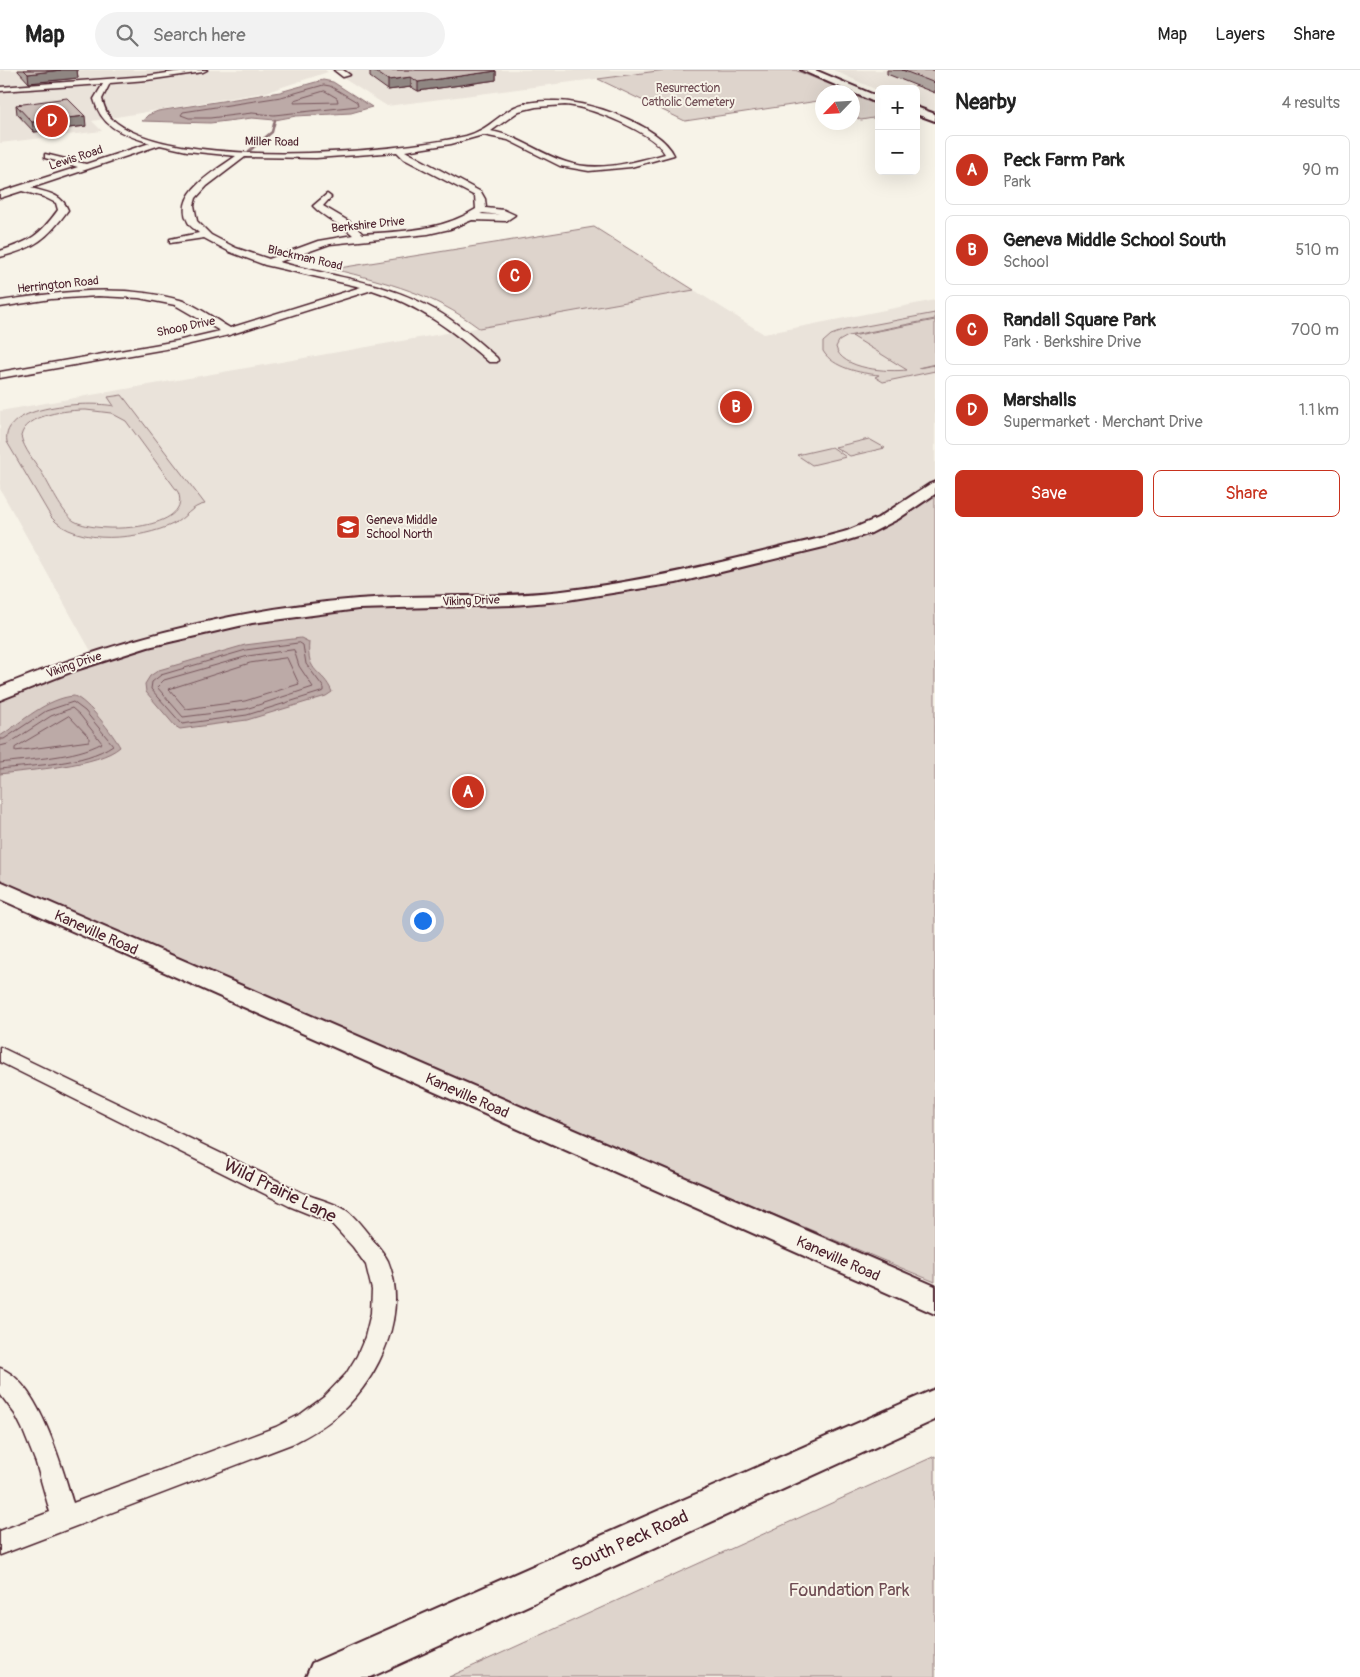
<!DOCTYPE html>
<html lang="en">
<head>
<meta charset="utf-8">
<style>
	body { margin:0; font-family:Pangolin,sans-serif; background:#f2f2f2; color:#222 }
	.controls { position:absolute; right:15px; top:15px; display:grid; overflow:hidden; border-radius:8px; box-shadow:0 5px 20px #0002 }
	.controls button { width:45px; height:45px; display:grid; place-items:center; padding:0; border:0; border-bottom:1px solid #e0e0e0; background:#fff; color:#222; font:25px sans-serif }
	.compass { position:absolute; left:815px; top:15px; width:45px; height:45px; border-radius:50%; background:#fff; box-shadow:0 5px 20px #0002; rotate:245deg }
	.you { position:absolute; left:422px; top:850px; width:18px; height:18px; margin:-12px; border:4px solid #fff; border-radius:50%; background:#1a73e8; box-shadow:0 0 0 8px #1a73e833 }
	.badge { display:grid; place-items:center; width:32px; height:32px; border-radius:50%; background:#c8321e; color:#fff; font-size:16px; font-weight:700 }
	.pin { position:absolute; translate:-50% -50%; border:2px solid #fff; box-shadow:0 1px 5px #0006 }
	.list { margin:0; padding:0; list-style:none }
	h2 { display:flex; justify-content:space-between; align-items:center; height:65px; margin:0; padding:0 20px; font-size:21px }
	h2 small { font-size:16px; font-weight:400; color:#767676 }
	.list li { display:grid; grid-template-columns:32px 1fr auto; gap:15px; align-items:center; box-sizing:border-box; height:70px; margin:0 10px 10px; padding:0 10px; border:1px solid #e0e0e0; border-radius:8px }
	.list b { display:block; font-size:19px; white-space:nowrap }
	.list p { margin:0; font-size:16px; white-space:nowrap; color:#767676 }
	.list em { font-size:16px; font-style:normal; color:#767676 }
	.actions { display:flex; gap:10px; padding:15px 20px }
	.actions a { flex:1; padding:11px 0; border:1px solid #c8321e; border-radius:8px; text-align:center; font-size:18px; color:#c8321e }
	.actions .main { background:#c8321e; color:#fff }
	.icon { flex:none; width:28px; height:28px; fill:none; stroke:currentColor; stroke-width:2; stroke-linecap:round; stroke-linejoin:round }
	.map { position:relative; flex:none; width:935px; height:1607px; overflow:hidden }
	header { display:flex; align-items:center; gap:30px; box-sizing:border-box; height:70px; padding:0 25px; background:#fff; border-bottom:1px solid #e0e0e0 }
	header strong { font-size:24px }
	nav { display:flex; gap:28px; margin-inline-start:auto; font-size:18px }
	.search { width:350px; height:45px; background:#f2f2f2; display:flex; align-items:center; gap:12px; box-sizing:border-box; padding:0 18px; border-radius:28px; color:#767676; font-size:19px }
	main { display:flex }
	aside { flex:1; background:#fff }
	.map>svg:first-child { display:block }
</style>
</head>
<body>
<header>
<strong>Map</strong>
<div class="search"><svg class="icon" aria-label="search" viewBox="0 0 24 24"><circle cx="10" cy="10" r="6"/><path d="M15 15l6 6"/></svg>Search here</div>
<nav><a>Map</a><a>Layers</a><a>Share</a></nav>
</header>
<main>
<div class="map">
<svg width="935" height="1607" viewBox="0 0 935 1607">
	<rect width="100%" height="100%" fill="#f7f3e8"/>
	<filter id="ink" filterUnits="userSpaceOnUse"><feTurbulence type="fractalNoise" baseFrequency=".02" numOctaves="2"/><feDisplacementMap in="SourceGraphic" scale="10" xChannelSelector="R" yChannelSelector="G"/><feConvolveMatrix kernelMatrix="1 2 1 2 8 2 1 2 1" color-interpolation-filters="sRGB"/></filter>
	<g filter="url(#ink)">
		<!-- built -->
		<g fill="#eae3da">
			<polygon points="0,0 325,0 328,2 267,22 92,51 102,61 0,73"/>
			<polygon points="330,0 665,0 387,36"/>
			<polygon points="833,0 935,0 935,45 916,38 916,19 879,19 879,21"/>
			<polygon points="694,220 764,264 935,230 935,411 889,443 868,455 815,470 640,512 159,566 92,583 0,419 0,341"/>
		</g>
		<!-- green -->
		<g fill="#ded4cc" stroke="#947a7c" fill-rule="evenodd">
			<polygon points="665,0 795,0 848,22 822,22 822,33 818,31 685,51 598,9"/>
			<polygon points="853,25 879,36 879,47 861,50 853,46"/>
			<path d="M 594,157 L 694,220 L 479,258 C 432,223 389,213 333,199 Z"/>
			<path d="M 935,243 L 935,249 L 848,266 L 839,271 L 836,277 C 841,300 889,302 907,300 L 852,266 L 935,250 L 935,294 L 918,298 L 935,295 L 935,301 L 883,312 L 875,307 L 879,305 C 860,303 833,298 823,281 L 823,272 L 831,265 L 845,260 Z"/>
			<path d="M 122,325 L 205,434 C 191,436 186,448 173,454 C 142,469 76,477 51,447 L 7,372 C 0,334 91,331 114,336 L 108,327 ZM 86,340 L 111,343 L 126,351 L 178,422 C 194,460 98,465 74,451 C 62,443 50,416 42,403 C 35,392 24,379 21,366 C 26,344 67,340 86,340 Z"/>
			<polygon points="869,369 885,378 850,386 835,377"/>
			<polygon points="832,377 846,387 812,395 797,385"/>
			<polygon points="935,417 935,1212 0,820 0,624 94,588 287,542 586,523 864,460"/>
			<polygon points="935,1386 935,1607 449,1607"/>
		</g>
		<!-- water -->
		<g fill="#bcaaa7" stroke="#8e7275">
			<polygon points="323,10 333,12 372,37 351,43 296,46 275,50 252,48 210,53 142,51 148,45 158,41 280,22"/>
			<path d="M 301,568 L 309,572 C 306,605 323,599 332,622 L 326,626 L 247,650 L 180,659 L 175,656 L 146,622 L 145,614 L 150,606 L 159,600 L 245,575 Z"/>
			<path d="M 74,626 C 88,631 113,664 120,677 C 99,696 29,700 0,704 L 0,666 C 22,652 47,628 74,626 Z"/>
		</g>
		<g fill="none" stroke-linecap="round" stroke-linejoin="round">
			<!-- shore -->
			<g stroke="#78575d" stroke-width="1">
				<polygon points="324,15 330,16 357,32 358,36 274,45 252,43 210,48 189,48 181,45 183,42 281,27"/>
				<polygon points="325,21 337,28 338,32 294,33 295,30"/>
				<polygon points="300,573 303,575 306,594 324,618 324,621 247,645 182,654 151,619 152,612 161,605 246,580"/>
				<polygon points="294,580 299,596 313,617 246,639 183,647 157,617 164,610 248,586"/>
				<polygon points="287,588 299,614 245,631 186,639 169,619 250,593"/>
				<polygon points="69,646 89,667 89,671 15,681 15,678"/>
				<path d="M 0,669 L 4,669 L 46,641 L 73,632 L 85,641 L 113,675 C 84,695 34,695 0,699"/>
				<path d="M 0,676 L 8,674 L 51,646 L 72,638 L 80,645 L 102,673 C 75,688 30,689 0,693"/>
			</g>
			<!-- stream -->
			<polyline stroke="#8e7275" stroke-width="2.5" points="249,81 272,62 275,50"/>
			<defs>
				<g id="minor">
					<path d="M 188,0 L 207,0 L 203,2 L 147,10 L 110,13 L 102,29 C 104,36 106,44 112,49 C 169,101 394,83 466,66 C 485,61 495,49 511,39 C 522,32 539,31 551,31 C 584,29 660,54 674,85 L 631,97 L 589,101 L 560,96 L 508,70 L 483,65 L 451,74 L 405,81 L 481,122 L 485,129 L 486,138 L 504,140 L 515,145 L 506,151 L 472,150 L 450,159 L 428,164 L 330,174 L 279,192 C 329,206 380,211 426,235 C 453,248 475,269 497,288 L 498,290 L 497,292 L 489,292 C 453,261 419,235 372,220 L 229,265 L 177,277 L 0,308 L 0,302 L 177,271 L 220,261 L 175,235 L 139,228 L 98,226 L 51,229 L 0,237 L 0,231 C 59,222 121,213 180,230 C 197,235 214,249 230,258 L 361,217 L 265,195 L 230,182 L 204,168 L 170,173 L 170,169 L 199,163 C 196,160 190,157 188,152 C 172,123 217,100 236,86 L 187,81 L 160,75 L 31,118 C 46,122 62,124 68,140 C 47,169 35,178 0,187 L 0,181 C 31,171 39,166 58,140 L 56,133 L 44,127 L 22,121 L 0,128 L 0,122 L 78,97 L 45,88 L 45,84 L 86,94 L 150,73 C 124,64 102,59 94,29 L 103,14 L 0,21 L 0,17 L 147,6 ZM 565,35 C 589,36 655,63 665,84 C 634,92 598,103 566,92 C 540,84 519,66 491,61 L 519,41 L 536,37 ZM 397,82 L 404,89 L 475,126 L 476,139 C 441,161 404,161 363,164 L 350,152 L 323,136 L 331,127 L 327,124 L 313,136 C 324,148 341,154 353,165 L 318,171 L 269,189 L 236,178 L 211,165 L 197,151 L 194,135 L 196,128 L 207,116 L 245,87 L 316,88 ZM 483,143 L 500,145 L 501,145 L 480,144 Z"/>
					<polygon points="334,0 343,0 350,5 343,7"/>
					<path d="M 0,977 L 305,1124 C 318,1129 336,1133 347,1141 C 356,1148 365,1160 372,1169 C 378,1176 384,1183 388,1191 C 409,1243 380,1306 341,1342 C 327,1355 311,1364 294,1373 L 0,1485 L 0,1461 L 50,1442 L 36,1393 L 22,1358 L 15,1344 L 0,1324 L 0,1298 C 39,1312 62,1397 73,1433 L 276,1357 L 301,1344 L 324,1327 L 346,1304 L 357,1286 L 365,1267 L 371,1243 L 372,1220 L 366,1195 L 353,1177 L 331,1153 L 289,1136 L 0,992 Z"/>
				</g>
				<path id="tertiary" d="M 935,412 L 935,424 L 898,449 L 871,463 L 832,475 L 676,513 L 561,531 L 513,535 L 358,539 L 252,553 L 148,577 L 76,600 L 0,630 L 0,617 C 115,570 234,539 358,529 C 426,524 494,529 562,521 C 631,513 699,498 767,481 C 793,474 820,469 847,461 L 878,448 L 930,414 Z"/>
				<g id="secondary">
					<polygon points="801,0 815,0 879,27 879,34"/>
					<polygon points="916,37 935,44 935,51 916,44"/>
					<polygon points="0,811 935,1216 935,1244 0,829"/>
					<polygon points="935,1319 935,1350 371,1607 306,1607 312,1593"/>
				</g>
			</defs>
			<!-- minor casing -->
			<use href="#minor" stroke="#4a1f2b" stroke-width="3"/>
			<!-- tertiary casing -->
			<use href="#tertiary" stroke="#4a1f2b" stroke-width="4"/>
			<!-- secondary casing -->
			<use href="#secondary" stroke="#4a1f2b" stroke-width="4"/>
			<!-- minor -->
			<use href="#minor" fill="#f7f3e8" fill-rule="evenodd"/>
			<!-- tertiary -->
			<use href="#tertiary" fill="#f7f3e8" fill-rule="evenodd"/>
			<!-- secondary -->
			<use href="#secondary" fill="#f7f3e8" fill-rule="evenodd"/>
		</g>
		<!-- wall -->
		<g fill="#afa49f" stroke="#4a1f2b">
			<polygon points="18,0 77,0 78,8 29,13 18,1"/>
			<polygon points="370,0 494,0 496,1 496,10 418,21 411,17 388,20 370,7"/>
			<polygon points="887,0 935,0 935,23 887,4"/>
			<polygon points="16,35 86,56 34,62 17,44"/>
		</g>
		<!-- shaded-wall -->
		<g fill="#8f8682" stroke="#4a1f2b">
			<polygon points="61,0 77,0 78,8 29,13 28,4"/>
			<polygon points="496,1 496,10 418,21 418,12"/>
			<polygon points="411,7 411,17 388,20 388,10"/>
			<polygon points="85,46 86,56 34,62 32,52"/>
		</g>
		<!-- building -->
		<g fill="#ccbfb9" stroke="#4a1f2b">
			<polygon points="24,0 61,0 28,4"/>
			<polygon points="373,0 494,0 496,1 418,12 411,7 388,10"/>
			<polygon points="902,0 935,0 935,13"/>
			<polygon points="67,28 85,46 32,52 16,35"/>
		</g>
	</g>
	<!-- icons -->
	<defs>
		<symbol id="school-square" viewBox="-11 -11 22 22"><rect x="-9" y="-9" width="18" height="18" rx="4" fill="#c8321e" stroke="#f7f3e8"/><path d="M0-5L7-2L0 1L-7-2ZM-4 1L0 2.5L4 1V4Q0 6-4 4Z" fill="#fff"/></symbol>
	</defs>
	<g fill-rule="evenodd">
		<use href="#school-square" x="334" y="443" width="28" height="28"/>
	</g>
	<g text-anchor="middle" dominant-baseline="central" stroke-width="4" stroke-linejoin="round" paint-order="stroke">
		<!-- far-park labels -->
		<g font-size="12" fill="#6f4c53" stroke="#f7f3e8">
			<text x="688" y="18">Resurrection<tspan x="688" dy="14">Catholic Cemetery</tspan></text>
		</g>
		<!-- far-street labels -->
		<g font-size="12" fill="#4a1f2b" stroke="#f7f3e8">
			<text transform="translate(272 72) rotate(1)">Miller Road</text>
			<text transform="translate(76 88) rotate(-18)">Lewis Road</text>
			<text transform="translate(368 155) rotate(-6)">Berkshire Drive</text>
			<text transform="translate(305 188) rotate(13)">Blackman Road</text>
			<text transform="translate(58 215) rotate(-6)">Herrington Road</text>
			<text transform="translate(186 257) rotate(-12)">Shoop Drive</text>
			<text transform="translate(471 531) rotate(-2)">Viking Drive</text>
			<text transform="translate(74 595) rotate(-19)">Viking Drive</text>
		</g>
		<!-- far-poi labels -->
		<g font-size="12" fill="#4a1f2b" stroke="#f7f3e8" text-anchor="start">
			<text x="366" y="450">Geneva Middle<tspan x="366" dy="14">School North</tspan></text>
		</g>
		<!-- street labels -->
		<g font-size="15" fill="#4a1f2b" stroke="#f7f3e8">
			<text transform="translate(96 863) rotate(24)">Kaneville Road</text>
			<text transform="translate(467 1026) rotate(24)">Kaneville Road</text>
			<text transform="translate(838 1189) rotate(24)">Kaneville Road</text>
		</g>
		<!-- near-street labels -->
		<g font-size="18" fill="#4a1f2b" stroke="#f7f3e8">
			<text transform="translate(280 1121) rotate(26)">Wild Prairie Lane</text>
			<text transform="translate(630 1471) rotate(-24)">South Peck Road</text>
		</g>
		<!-- near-park labels -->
		<g font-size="18" fill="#6f4c53" stroke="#f7f3e8">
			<text x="849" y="1520">Foundation Park</text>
		</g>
	</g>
</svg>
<div class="controls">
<button>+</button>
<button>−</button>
</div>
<svg class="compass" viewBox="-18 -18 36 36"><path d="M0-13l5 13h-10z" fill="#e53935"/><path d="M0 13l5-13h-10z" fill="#767676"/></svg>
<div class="you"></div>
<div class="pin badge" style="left:468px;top:722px">A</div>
<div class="pin badge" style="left:736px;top:337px">B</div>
<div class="pin badge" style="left:515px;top:206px">C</div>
<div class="pin badge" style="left:52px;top:51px">D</div>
</div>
<aside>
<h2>Nearby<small>4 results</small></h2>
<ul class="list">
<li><span class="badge">A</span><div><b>Peck Farm Park</b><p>Park</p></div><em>90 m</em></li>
<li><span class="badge">B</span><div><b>Geneva Middle School South</b><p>School</p></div><em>510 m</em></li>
<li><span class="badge">C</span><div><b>Randall Square Park</b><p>Park · Berkshire Drive</p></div><em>700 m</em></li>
<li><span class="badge">D</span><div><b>Marshalls</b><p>Supermarket · Merchant Drive</p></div><em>1.1 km</em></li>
</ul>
<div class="actions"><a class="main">Save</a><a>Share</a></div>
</aside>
</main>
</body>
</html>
